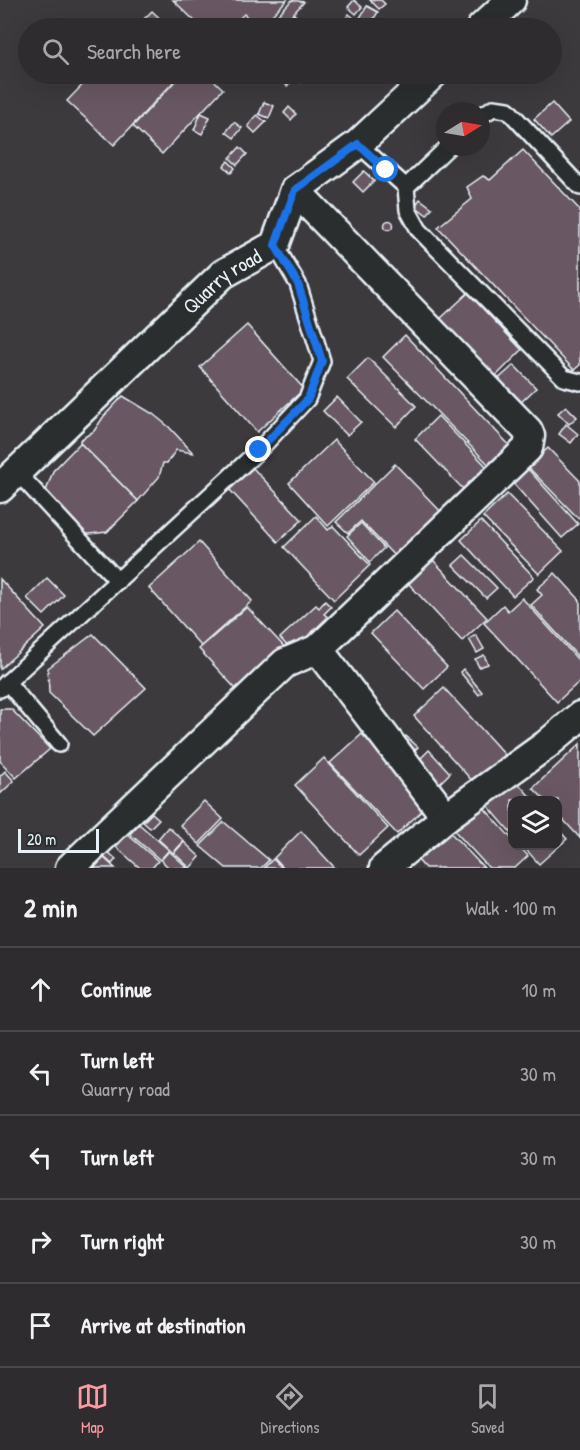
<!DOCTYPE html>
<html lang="en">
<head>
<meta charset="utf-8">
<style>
	body { margin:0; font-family:"Patrick Hand",sans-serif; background:#363436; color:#f1f3f6 }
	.controls { position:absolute; right:18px; bottom:18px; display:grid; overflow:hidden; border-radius:12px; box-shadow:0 6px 24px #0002 }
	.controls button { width:54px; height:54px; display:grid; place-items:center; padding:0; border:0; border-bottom:2px solid #49484a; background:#2e2c2e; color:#f1f3f6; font:30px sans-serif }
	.compass { position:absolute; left:436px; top:102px; width:54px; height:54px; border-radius:50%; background:#2e2c2e; box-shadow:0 6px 24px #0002; rotate:79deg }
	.scale { position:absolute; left:18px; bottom:15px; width:81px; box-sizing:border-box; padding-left:6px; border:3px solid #e8f1f8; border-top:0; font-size:16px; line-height:21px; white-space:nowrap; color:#e8f1f8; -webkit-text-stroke:4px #2a2d2e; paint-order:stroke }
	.stop { position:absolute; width:18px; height:18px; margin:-14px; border:4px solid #1a73e8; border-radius:50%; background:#fff }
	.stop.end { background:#1a73e8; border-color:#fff; box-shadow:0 2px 6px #0008 }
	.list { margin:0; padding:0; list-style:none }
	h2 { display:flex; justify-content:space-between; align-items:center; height:78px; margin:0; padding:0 24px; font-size:26px }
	h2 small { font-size:20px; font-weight:400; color:#a7a7aa }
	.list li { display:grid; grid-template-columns:39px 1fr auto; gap:18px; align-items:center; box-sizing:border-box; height:84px; padding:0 24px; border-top:2px solid #49484a }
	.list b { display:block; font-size:22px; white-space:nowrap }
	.list p { margin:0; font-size:20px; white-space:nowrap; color:#a7a7aa }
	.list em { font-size:20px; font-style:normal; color:#a7a7aa }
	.icon { flex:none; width:33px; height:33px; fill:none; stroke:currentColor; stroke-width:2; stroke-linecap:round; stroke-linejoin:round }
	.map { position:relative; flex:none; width:580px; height:868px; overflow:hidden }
	.search { position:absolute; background:#2e2c2e; box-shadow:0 6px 24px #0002; left:18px; right:18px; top:18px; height:66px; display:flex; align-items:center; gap:15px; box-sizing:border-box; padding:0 21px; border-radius:33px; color:#a7a7aa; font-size:22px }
	.sheet { height:498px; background:#2e2c2e }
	nav { display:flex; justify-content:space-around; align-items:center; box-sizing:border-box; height:84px; border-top:2px solid #49484a; background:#2e2c2e; font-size:16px; color:#a7a7aa }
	nav a { display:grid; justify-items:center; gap:3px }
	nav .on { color:#ff9aa2 }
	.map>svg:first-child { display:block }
</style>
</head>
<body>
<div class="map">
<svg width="580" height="868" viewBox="0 0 580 868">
	<rect width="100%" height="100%" fill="#3d3a3e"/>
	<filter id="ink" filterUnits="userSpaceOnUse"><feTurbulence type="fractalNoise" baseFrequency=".0167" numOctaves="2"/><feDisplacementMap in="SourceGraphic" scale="12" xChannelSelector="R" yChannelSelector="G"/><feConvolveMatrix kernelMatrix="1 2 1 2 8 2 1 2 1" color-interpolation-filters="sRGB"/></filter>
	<g filter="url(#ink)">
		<!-- building -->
		<g fill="#695964" stroke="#e8f1f8" stroke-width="1.5">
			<polygon points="173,0 287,0 259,28 244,14 230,28 202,28"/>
			<polygon points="292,0 304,2 280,28 265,28"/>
			<polygon points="354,0 362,7 356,14 348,7"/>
			<polygon points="370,0 381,0 385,4 379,9"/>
			<polygon points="367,6 378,12 368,28 358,21"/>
			<polygon points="152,11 170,28 135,28"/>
			<polygon points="294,14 304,23 299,28 281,28"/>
			<polygon points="349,14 356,20 350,28 338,28"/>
			<polygon points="247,21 254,28 239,28"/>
			<polygon points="93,74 181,74 114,145 67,101"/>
			<polygon points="182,74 207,74 223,89 162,154 133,126"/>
			<polygon points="291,74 309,74 301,83"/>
			<polygon points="288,76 293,81 287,86 282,81"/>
			<polygon points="264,102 274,106 269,118 259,114"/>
			<polygon points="552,103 569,122 551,138 534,119"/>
			<polygon points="289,107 296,114 291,120 284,113"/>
			<polygon points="201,113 210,117 202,134 194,130"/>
			<polygon points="257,115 266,122 255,133 248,126"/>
			<polygon points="234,122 242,128 234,138 226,132"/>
			<polygon points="240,147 247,154 237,165 230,158"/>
			<polygon points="523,150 580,210 580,365 574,370 438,227 472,199 467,187 483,176 490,180"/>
			<polygon points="228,161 235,168 231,173 224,166"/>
			<polygon points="364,171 374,181 363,192 353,182"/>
			<polygon points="420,199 432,208 427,215 415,206"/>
			<circle cx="389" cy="225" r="4.5"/>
			<polygon points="468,293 522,350 496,376 440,319"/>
			<polygon points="247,325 304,389 257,432 200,367"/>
			<polygon points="405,335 513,449 493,469 383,357"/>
			<polygon points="368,358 416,406 396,427 347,379"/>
			<polygon points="514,365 536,388 517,406 495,382"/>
			<polygon points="123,396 153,414 169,427 193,453 176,450 167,463 163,463 159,477 138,501 80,443 80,440 94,431 104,416"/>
			<polygon points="337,397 361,422 347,435 323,411"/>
			<polygon points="566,406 577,417 569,424 558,413"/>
			<polygon points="438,416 487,467 463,489 415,439"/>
			<polygon points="566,424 578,434 571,443 559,434"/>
			<polygon points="334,440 374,482 328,526 289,483"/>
			<polygon points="80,443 138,501 107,532 81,535 45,494 53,471"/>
			<polygon points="548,448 580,481 580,517 578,518 528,467"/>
			<polygon points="395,464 447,518 401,563 361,521 348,533 336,522"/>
			<polygon points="252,467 302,520 278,542 229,489"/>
			<polygon points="527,468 578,524 562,538 512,482"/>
			<polygon points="507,494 563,551 539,574 483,517"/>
			<polygon points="316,516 328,530 333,526 370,565 334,600 284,547"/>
			<polygon points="481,521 534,577 513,596 461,540"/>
			<polygon points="361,523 384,548 370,562 347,536"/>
			<polygon points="199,542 252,601 201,646 149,588"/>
			<polygon points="464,555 497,588 486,598 453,565"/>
			<polygon points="433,560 487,618 462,641 408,583"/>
			<polygon points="555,573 580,600 580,659 531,605 542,595 537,589"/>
			<polygon points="47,578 64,595 44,615 27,598"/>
			<polygon points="0,579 45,628 0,669"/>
			<polygon points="522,598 580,662 580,681 557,702 484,623 503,605 508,611"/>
			<polygon points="325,601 331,607 324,614 328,617 292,651 280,638 316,605 319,608"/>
			<polygon points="247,607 290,653 246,700 199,649"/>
			<polygon points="394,611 447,667 424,689 371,633"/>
			<polygon points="93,634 146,688 93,736 49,693 48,668"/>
			<polygon points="476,635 484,649 477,653 469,639"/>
			<polygon points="484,655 488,664 479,667 475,659"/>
			<polygon points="463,669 482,692 479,695 460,672"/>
			<polygon points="444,688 506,756 475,784 414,716"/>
			<polygon points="0,709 11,709 50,749 16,778 0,761"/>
			<polygon points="362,734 428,805 397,834 330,763"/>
			<polygon points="406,736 418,747 410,755 398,744"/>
			<polygon points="580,744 580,838 558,814 558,800 545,800 533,788"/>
			<polygon points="429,750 450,773 439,784 418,761"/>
			<polygon points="324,758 388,828 359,855 295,785"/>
			<polygon points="5,771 14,781 0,794 0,776"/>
			<polygon points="512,776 533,800 512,800 512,834 483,800"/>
			<polygon points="477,800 512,839 512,846 519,846 528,856 515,868 489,868 450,826"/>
			<polygon points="204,801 223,819 199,844 180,825"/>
			<polygon points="152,813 159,819 150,828 143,822"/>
			<polygon points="224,822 269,860 261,868 226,868 200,846"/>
			<polygon points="139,824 169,850 160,860 130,834"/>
			<polygon points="168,827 184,841 173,853 158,839"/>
			<polygon points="558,829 567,839 539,864 523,846 558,846"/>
			<polygon points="448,830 484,868 425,868 417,859"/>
			<polygon points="301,831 335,868 283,868 274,858"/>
			<polygon points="127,834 158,861 152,868 140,868 116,847"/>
			<polygon points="184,842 200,857 190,868 174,853"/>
			<polygon points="169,851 188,868 169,868 161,860"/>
			<polygon points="108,852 116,859 112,864 104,857"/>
			<polygon points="104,858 115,868 94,868"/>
			<polygon points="273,859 282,868 264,868"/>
		</g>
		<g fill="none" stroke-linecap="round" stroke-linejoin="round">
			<defs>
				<g id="lane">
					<polyline points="481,116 493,108 508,110 580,187"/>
					<polyline points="358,144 406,187 408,210 419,230 564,378 580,382"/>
					<polyline points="406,187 448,147"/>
					<polyline points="17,472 118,581"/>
					<polyline points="7,682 59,744"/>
					<polyline points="0,689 259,450 307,399 322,361 298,284 275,245"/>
				</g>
				<g id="street">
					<polyline points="481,28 511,0"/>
					<path id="s1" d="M 0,488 L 223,274 L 275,245 L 295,190 L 358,144 L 433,74"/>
					<polyline points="318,649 446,817"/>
					<polyline points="70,868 285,663 318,649 528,448 530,436 528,431 295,190"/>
					<polyline points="384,868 446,817 546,745 580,716"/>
				</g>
			</defs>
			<!-- lane casing -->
			<use href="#lane" stroke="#e8f1f8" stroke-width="20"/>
			<!-- street casing -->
			<use href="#street" stroke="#e8f1f8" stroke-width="33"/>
			<!-- lane -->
			<use href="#lane" stroke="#2a2d2e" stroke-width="15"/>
			<!-- street -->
			<use href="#street" stroke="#2a2d2e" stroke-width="28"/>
		</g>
	</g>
	<g fill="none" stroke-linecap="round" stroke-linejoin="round" filter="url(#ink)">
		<!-- route -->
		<polyline stroke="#1a73e8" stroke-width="8" points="259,450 308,399 322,361 298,284 275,245 295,190 358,144 386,170"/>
	</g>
	<g text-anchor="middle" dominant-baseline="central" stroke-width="4.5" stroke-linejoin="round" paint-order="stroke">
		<!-- street labels -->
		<g font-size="21" fill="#e8f1f8" stroke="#2a2d2e">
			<text stroke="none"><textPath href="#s1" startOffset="304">Quarry road</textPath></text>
		</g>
	</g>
</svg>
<div class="controls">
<button><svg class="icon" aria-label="layers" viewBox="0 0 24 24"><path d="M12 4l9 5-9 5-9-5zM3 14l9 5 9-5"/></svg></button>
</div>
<svg class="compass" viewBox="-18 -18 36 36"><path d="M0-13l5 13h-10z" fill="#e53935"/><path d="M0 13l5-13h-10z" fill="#a7a7aa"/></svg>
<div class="scale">20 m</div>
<div class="stop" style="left:386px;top:170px"></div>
<div class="stop end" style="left:259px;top:450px"></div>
<div class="search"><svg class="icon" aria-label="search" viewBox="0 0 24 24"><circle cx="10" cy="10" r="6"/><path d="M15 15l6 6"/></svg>Search here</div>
</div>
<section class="sheet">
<h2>2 min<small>Walk · 100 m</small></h2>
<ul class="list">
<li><svg class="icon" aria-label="ahead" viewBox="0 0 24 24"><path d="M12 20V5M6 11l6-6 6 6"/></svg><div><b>Continue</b></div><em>10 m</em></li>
<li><svg class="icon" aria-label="left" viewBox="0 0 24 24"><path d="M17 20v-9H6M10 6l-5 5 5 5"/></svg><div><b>Turn left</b><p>Quarry road</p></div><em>30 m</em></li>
<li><svg class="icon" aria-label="left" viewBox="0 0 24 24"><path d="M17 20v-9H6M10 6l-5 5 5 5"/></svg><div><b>Turn left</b></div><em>30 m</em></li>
<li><svg class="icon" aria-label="right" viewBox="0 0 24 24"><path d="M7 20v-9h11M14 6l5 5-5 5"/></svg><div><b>Turn right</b></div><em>30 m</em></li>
<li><svg class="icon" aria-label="arrive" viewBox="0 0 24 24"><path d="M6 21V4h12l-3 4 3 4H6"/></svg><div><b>Arrive at destination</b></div></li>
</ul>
</section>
<nav>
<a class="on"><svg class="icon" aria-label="map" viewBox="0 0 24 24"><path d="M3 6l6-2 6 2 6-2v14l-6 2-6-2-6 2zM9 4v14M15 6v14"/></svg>Map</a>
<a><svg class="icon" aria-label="directions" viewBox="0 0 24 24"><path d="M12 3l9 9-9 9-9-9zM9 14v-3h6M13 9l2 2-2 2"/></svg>Directions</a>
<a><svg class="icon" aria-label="saved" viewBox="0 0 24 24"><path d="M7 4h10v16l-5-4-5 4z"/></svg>Saved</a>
</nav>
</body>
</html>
